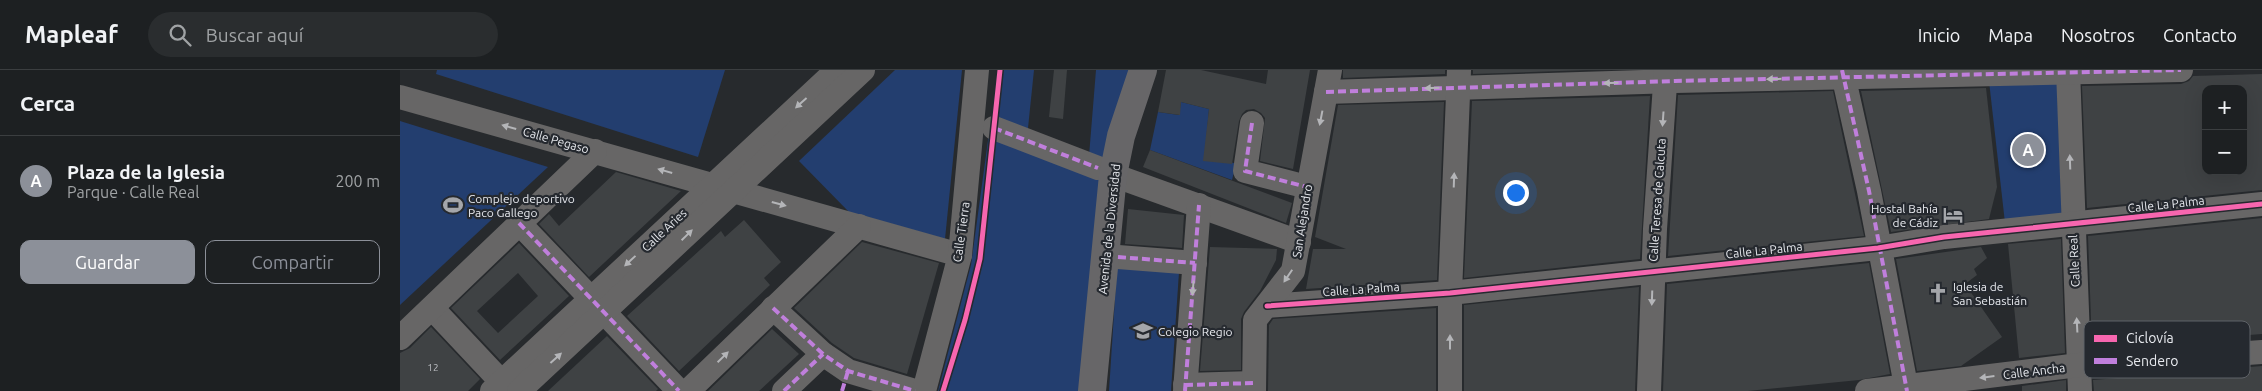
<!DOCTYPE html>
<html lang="es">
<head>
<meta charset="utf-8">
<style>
	body { margin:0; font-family:Ubuntu,sans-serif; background:#2a2d2f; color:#f1f3f6 }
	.controls { position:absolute; right:15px; top:15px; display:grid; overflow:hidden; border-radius:10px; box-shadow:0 5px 20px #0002 }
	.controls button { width:45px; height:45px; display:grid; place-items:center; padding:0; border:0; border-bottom:1px solid #3b3e40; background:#1d2022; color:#f1f3f6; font:25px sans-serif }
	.you { position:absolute; left:1115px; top:122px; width:18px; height:18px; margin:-12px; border:4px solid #fff; border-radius:50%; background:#1a73e8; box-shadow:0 0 0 8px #1a73e833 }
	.badge { display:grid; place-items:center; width:32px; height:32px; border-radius:50%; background:#8c9099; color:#fff; font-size:16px; font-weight:700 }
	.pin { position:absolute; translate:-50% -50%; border:2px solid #fff; box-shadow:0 1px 5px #0006 }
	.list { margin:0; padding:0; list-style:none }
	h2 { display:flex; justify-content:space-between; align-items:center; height:65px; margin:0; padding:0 20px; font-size:21px }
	h2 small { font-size:16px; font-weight:400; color:#a0a3a5 }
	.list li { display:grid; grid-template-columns:32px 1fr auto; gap:15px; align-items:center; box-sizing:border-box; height:90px; padding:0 20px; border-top:1px solid #3b3e40 }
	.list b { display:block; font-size:19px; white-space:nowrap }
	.list p { margin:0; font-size:16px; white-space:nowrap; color:#a0a3a5 }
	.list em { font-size:16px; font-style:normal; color:#a0a3a5 }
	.actions { display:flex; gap:10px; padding:15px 20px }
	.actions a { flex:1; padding:11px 0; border:1px solid #8c9099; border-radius:10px; text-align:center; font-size:18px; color:#8c9099 }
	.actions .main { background:#8c9099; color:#fff }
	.icon { flex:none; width:28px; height:28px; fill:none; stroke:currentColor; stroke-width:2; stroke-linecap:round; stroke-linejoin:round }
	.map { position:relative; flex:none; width:1862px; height:321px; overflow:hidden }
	header { display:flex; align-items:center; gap:30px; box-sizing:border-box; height:70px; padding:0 25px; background:#1d2022; border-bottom:1px solid #3b3e40 }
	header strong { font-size:24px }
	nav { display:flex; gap:28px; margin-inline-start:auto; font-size:18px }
	.search { width:350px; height:45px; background:#2a2d2f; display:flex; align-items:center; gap:12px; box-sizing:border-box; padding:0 18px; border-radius:28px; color:#a0a3a5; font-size:19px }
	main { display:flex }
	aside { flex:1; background:#1d2022 }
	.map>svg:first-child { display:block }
</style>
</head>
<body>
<header>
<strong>Mapleaf</strong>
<div class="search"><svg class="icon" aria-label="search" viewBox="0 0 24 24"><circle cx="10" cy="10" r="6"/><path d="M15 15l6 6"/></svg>Buscar aquí</div>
<nav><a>Inicio</a><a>Mapa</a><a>Nosotros</a><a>Contacto</a></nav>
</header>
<main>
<aside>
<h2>Cerca<small></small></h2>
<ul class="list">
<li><span class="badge">A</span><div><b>Plaza de la Iglesia</b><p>Parque · Calle Real</p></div><em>200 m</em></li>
</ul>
<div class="actions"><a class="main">Guardar</a><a>Compartir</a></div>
</aside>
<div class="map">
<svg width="1862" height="321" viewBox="0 0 1862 321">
	<rect width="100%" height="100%" fill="#272a2d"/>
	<!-- green -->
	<g fill="#233e6f">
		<polygon points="37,0 325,0 298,87 36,4"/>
		<polygon points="495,0 562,0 545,169 449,142 399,91"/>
		<polygon points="597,0 634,0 628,58 625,60 592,47"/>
		<polygon points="696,0 729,0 702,91 689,86"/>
		<polygon points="1589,11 1657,12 1662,147 1605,153"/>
		<polygon points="781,32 809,39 805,82 836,94 832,110 750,80 758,42 779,45"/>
		<polygon points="0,51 148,97 0,235"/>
		<polygon points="589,63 703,98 684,321 538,321 571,195"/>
		<polygon points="717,197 779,202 771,321 709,321"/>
	</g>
	<!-- building -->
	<g fill="#3f4244" fill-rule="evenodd">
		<polygon points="654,0 667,0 663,49 649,47"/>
		<polygon points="766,0 801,0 866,14 868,0 910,0 893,99 860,91 865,48 861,43 854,39 846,40 842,44 839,51 832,94 803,91 809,39 781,32 780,45 758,42"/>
		<polygon points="943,0 1045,0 1045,4 943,8"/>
		<polygon points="1073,0 1188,0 1073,4"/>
		<path d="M 1862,4 L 1862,120 L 1687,138 L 1682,16 L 1781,14 L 1789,11 L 1793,6 ZM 1806,19 L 1843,19 L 1843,101 L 1806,101 Z"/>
		<polygon points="1586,18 1597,117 1589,149 1491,162 1461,21"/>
		<polygon points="1433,21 1464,166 1268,186 1278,25"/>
		<polygon points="1250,26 1240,189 1064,208 1072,31"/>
		<polygon points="1044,32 1037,210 906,219 913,179 946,179 915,167 938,35"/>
		<polygon points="750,80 892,133 886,153 743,97"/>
		<polygon points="216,102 281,121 189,207 139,154 149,144 159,156"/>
		<polygon points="728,139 784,145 782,178 725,174"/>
		<polygon points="1862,148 1862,264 1692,277 1688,166"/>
		<polygon points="344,150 381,192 364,208 370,215 279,301 227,246 321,161 325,167"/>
		<polygon points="1661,169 1665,283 1619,288 1608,174"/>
		<polygon points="462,172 539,193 507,304 454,288 432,273 394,238"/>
		<path d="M 119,173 L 169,226 L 100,290 L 51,238 ZM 118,203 L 138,226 L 98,263 L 77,241 Z"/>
		<polygon points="810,177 877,179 876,190 860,221 844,242 841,249 841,300 800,301"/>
		<polygon points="1581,177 1587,188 1574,199 1577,205 1565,214 1602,267 1561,296 1517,301 1496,189"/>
		<polygon points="1469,193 1490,304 1459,310 1348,321 1263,321 1267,214"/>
		<polygon points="1239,217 1235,321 1064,321 1064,235"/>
		<polygon points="1036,238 1036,321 868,321 869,255 873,249"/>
		<polygon points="31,257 80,309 68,321 0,321 0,283 10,278"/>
		<polygon points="372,259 399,284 359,321 308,321"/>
		<polygon points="207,266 258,319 256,321 148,321"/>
		<polygon points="1862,296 1862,321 1694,321 1693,310"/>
		<polygon points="1666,310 1666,321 1622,321 1622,316"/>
	</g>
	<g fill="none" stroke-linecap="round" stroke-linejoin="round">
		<!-- minor -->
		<g stroke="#676666" stroke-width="24">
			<polyline points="1442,0 1469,121 1507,321"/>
			<polyline points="1668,0 1680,321"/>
			<polyline points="926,22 1275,11 1781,0"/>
			<polyline points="0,27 560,185"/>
			<polyline points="852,53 845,101 907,117"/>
			<polyline points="594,58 698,98"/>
			<polyline points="713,105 899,172"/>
			<polyline points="119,153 279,321"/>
			<polyline points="718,187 795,193"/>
			<polyline points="867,236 1050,223 1478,178 1544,167 1862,134"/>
			<polyline points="32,238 110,321"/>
			<polyline points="373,238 423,284 448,301 515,321"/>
			<polyline points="0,268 195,81"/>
			<polyline points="785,315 854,313"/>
			<polyline points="92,321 437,0"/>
			<polyline points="119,321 463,0"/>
			<polyline points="288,321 459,156"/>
			<polyline points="384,321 423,284"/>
			<polyline points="524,321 560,185 577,0"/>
			<polyline points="785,321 799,135"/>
			<polyline points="854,321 855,250 893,201 930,0"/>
			<polyline points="1050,321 1050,223 1059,0"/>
			<polyline points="1249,321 1255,159 1266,0"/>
			<polyline points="1467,321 1679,295 1862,282"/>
		</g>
		<!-- major -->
		<polyline stroke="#676668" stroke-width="28" points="692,321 713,105 721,66 743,0"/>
		<!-- quiet -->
		<g stroke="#c07fdc" stroke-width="4" stroke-dasharray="8 4" stroke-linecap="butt">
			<polyline points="1442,0 1469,121 1507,321"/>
			<polyline points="926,22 1275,11 1781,0"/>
			<polyline points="852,53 845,101 907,117"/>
			<polyline points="594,58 698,98"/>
			<polyline points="119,153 279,321"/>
			<polyline points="718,187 795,193"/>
			<polyline points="373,238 423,284 448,301 515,321"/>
			<polyline points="785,315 854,313"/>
			<polyline points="384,321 423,284"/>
			<polyline points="442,321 448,301"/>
			<polyline points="785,321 799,135"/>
		</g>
		<defs>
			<g id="cycleway">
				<polyline points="867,236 1050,223 1478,178 1544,167 1862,134"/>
				<polyline points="543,321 565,250 580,189 600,0"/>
			</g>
		</defs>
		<!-- cycleway casing -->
		<use href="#cycleway" stroke="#25292f" stroke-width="8"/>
		<!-- cycleway -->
		<use href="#cycleway" stroke="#f766af" stroke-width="5"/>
	</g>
	<!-- one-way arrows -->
	<defs><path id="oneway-solid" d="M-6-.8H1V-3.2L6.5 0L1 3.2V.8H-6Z" transform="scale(1.25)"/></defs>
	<g fill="#b4b5b8">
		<use href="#oneway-solid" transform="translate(1374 9) rotate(179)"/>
		<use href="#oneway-solid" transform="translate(1211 13) rotate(178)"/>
		<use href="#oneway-solid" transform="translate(1032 18) rotate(178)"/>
		<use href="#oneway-solid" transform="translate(401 33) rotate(138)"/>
		<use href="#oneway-solid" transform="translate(921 48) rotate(101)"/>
		<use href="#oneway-solid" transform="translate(1263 49) rotate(94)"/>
		<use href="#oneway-solid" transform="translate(109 57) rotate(-164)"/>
		<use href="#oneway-solid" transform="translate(1670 92) rotate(-92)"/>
		<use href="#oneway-solid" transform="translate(265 101) rotate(-164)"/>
		<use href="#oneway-solid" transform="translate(1054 110) rotate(-88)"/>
		<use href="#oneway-solid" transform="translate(379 134) rotate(15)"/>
		<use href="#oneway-solid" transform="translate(287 165) rotate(-44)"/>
		<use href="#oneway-solid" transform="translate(230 191) rotate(137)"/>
		<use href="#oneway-solid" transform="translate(888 206) rotate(124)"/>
		<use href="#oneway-solid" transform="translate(793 218) rotate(95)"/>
		<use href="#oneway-solid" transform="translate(1252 228) rotate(92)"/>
		<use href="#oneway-solid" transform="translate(1677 255) rotate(-93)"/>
		<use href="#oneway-solid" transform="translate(1050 272) rotate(-90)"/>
		<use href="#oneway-solid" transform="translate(323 287) rotate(-44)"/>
		<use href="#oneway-solid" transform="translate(156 288) rotate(-42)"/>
		<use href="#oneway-solid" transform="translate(1587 307) rotate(173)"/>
	</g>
	<!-- icons -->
	<defs>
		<symbol id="stadium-bare" viewBox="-9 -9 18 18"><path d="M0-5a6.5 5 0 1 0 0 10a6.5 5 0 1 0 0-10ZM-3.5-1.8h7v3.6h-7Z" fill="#a4a6aa" stroke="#25292f" stroke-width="2.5" paint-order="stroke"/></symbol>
		<symbol id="hotel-bare" viewBox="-9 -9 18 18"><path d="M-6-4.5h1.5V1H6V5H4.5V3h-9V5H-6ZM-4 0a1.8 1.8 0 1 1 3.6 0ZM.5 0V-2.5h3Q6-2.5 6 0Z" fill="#a4a6aa" stroke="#25292f" stroke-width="2.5" paint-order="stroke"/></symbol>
		<symbol id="church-bare" viewBox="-9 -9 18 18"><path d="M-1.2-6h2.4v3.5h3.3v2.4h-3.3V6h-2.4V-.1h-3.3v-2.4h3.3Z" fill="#a4a6aa" stroke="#25292f" stroke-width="2.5" paint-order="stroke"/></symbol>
		<symbol id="school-bare" viewBox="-9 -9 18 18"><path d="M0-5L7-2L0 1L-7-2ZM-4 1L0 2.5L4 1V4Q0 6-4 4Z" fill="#a4a6aa" stroke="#25292f" stroke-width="2.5" paint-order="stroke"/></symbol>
	</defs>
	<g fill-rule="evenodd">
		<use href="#stadium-bare" x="39" y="121" width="28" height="28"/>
		<use href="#hotel-bare" x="1539" y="131" width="28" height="28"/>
		<use href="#church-bare" x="1524" y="209" width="28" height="28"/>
		<use href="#school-bare" x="729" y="247" width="28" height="28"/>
	</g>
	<g text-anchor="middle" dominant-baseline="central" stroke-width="4.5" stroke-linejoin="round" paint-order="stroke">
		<!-- number labels -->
		<g font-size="10" fill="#bdbfc4">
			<text x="33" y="297">12</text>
		</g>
		<!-- street labels -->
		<g font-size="12" fill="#e7e9ee" stroke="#25292f">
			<text transform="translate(156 70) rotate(16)">Calle Pegaso</text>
			<text transform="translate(1257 130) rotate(-86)">Calle Teresa de Calcuta</text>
			<text transform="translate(1766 134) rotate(-6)">Calle La Palma</text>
			<text transform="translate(902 151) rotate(-81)">San Alejandro</text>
			<text transform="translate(709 159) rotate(-84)">Avenida de la Diversidad</text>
			<text transform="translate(264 160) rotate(-43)">Calle Aries</text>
			<text transform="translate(561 162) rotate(-82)">Calle Tierra</text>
			<text transform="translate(1364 180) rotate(-6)">Calle La Palma</text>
			<text transform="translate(1674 191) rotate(-93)">Calle Real</text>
			<text transform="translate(961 219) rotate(-4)">Calle La Palma</text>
			<text transform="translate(1634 301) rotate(-7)">Calle Ancha</text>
		</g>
		<!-- poi labels -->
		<g font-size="12" fill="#e7e9ee" stroke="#25292f" text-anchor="start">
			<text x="68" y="128">Complejo deportivo<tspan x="68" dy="14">Paco Gallego</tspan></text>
			<text x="1538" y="138" text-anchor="end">Hostal Bahía<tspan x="1538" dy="14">de Cádiz</tspan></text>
			<text x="1553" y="216">Iglesia de<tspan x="1553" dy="14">San Sebastián</tspan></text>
			<text x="758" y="261">Colegio Regio</text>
		</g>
	</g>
	<!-- legend -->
	<rect x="1684" y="251" width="166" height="57" rx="8" fill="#25292f" stroke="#5f6368" stroke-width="1"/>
	<rect x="1694" y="265" width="23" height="7" fill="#f766af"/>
	<rect x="1694" y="288" width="23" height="6" fill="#c07fdc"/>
	<g font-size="14" fill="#e7e9ee">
		<text x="1726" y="273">Ciclovía</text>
		<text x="1726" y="296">Sendero</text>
	</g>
</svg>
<div class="controls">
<button>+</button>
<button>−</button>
</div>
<div class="you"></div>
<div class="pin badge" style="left:1628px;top:80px">A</div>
</div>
</main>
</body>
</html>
